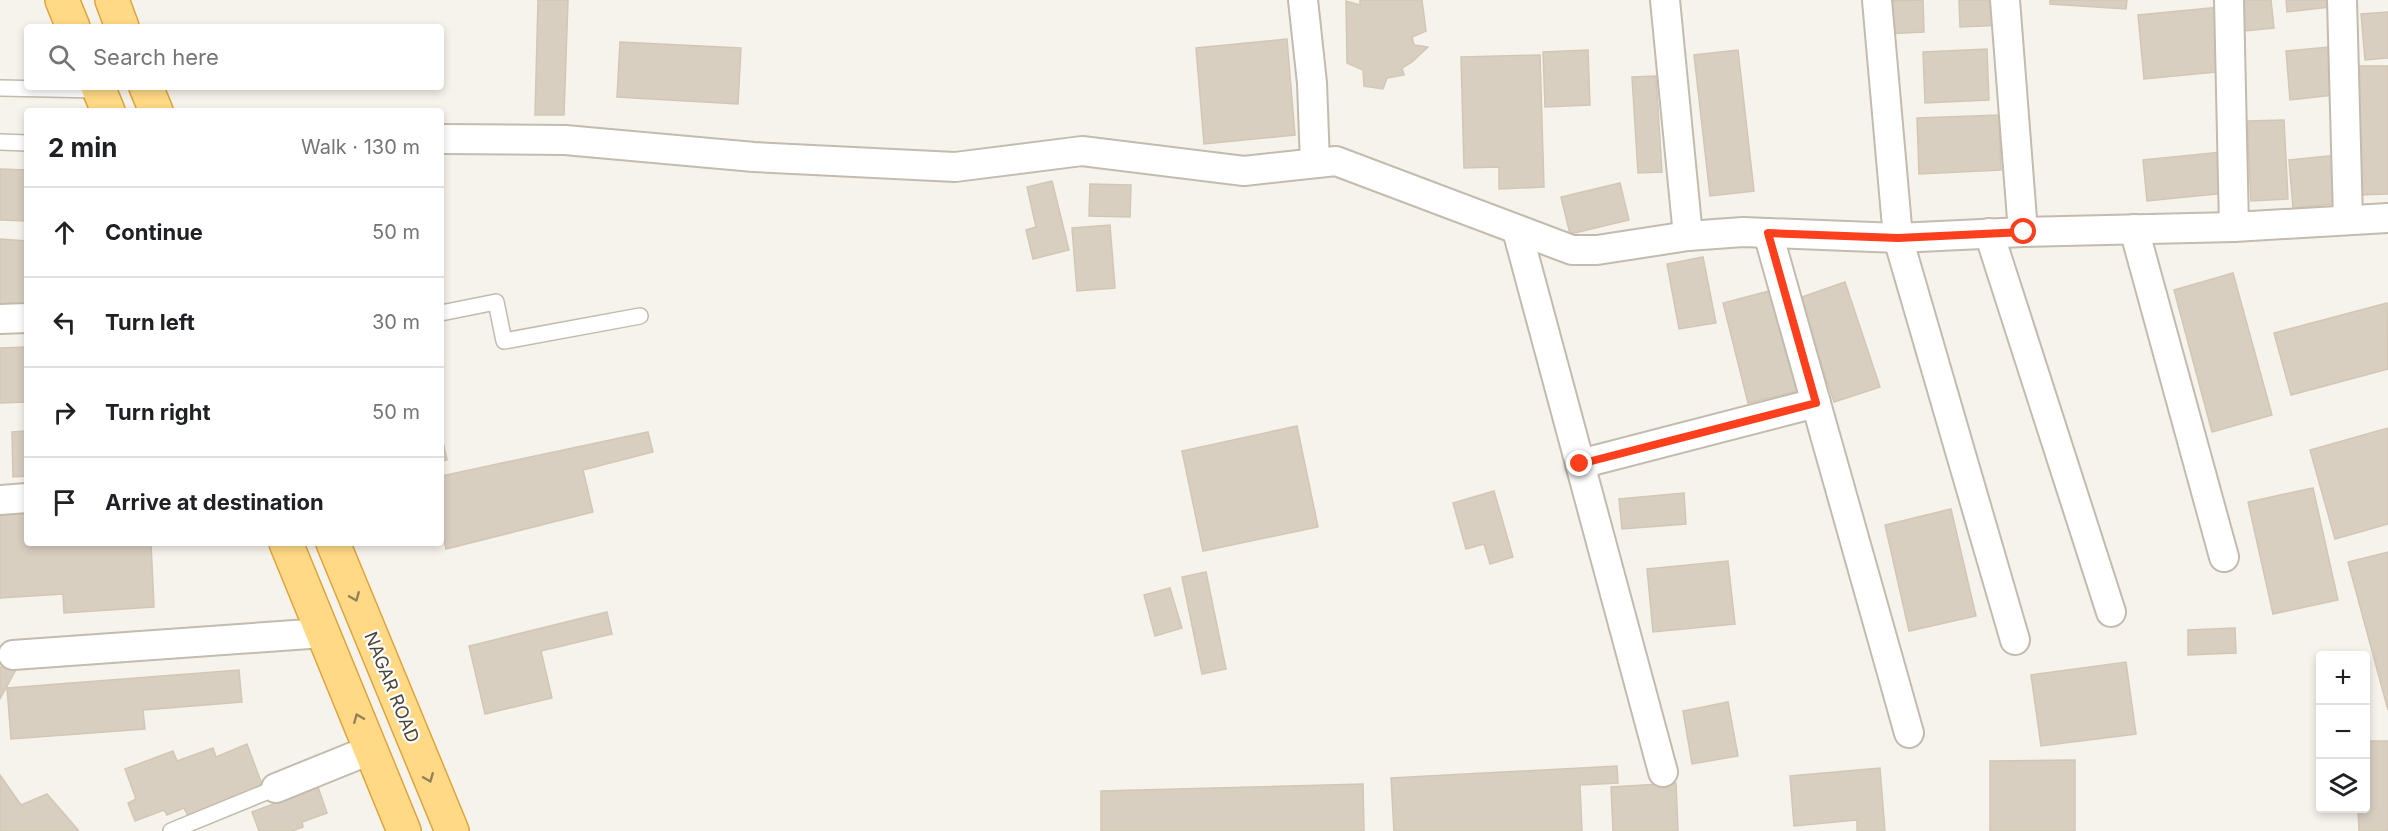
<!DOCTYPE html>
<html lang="en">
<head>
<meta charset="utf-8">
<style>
	body { margin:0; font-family:Inter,sans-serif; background:#f6f6f6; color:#202124 }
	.controls { position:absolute; right:18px; bottom:18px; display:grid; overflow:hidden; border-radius:6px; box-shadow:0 3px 9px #0003 }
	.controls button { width:54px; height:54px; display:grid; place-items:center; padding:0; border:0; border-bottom:2px solid #e0e0e0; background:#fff; color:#202124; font:30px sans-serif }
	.stop { position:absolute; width:18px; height:18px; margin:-14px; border:4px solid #fc3f1d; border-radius:50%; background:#fff }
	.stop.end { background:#fc3f1d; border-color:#fff; box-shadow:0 2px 6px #0008 }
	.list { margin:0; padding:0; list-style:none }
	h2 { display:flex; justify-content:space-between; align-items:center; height:78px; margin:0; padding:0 24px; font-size:26px }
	h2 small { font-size:20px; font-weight:400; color:#757577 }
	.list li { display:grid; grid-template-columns:39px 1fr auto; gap:18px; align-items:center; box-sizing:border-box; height:90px; padding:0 24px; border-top:2px solid #e0e0e0 }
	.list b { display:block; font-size:22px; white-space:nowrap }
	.list em { font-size:20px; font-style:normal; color:#757577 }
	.icon { flex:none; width:33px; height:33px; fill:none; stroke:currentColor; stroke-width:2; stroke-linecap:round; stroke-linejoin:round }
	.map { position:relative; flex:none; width:2388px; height:831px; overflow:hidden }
	.search { position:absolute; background:#fff; box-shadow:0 3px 9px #0003; left:24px; top:24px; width:420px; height:66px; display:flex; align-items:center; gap:15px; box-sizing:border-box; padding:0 21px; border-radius:6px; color:#757577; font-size:22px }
	.panel { position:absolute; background:#fff; box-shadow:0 3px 9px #0003; left:24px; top:108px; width:420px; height:438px; border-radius:6px }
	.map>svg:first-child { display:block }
</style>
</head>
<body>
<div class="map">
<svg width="2388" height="831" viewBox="0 0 2388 831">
	<rect width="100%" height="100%" fill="#f6f3ec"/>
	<!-- building -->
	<g fill="#d8cfc1" stroke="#d3c7b4" stroke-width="1.5">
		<polygon points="538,0 568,0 564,115 535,115"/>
		<polygon points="1360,0 1422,0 1426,31 1412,37 1414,45 1428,47 1412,62 1402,68 1404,75 1387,78 1383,89 1364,86 1363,70 1347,63 1346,1 1360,5"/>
		<polygon points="1923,0 1924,32 1886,34 1885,1"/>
		<polygon points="1959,0 2002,0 2003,25 1960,27"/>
		<polygon points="2050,0 2127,0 2126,9 2050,4"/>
		<polygon points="2241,0 2271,0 2274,28 2244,31"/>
		<polygon points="2286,0 2330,0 2330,7 2287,12"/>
		<polygon points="2220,7 2226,71 2144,79 2138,15"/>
		<polygon points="2388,12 2388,58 2365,60 2361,14"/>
		<polygon points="1287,39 1295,135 1204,144 1196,48"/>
		<polygon points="620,42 741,48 738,104 617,97"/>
		<polygon points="2329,47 2334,95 2290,100 2286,51"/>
		<polygon points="1987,49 1989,100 1925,103 1923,52"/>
		<polygon points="1588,50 1590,105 1545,107 1543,52"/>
		<polygon points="1738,50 1754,191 1710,196 1694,55"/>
		<polygon points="1540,55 1544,187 1499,189 1499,167 1464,168 1461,57"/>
		<polygon points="2357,66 2388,66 2388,194 2357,195"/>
		<polygon points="1656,76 1662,172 1638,173 1632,77"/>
		<polygon points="1999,115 2001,170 1919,174 1917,118"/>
		<polygon points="2284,120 2288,199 2251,201 2247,121"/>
		<polygon points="2222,152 2226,193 2147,201 2143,160"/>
		<polygon points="2338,155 2343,203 2293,208 2289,160"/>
		<polygon points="0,169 27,170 27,221 0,220"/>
		<polygon points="1052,181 1069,250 1033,259 1026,230 1036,227 1027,187"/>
		<polygon points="1620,183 1629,220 1570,234 1561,197"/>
		<polygon points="1090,184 1131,185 1130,217 1089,216"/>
		<polygon points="1110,225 1115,288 1077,291 1072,228"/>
		<polygon points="0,239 27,241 27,304 0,304"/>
		<polygon points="1703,257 1716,323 1679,329 1667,264"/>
		<polygon points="2233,273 2272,415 2212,432 2174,290"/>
		<polygon points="1845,282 1880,387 1834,402 1799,298"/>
		<polygon points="1773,290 1798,391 1748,403 1723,303"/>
		<polygon points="2387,303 2388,369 2291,395 2274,333"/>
		<polygon points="27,347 27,402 0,403 0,348"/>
		<polygon points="1297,426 1318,527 1203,551 1182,451"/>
		<polygon points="2388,428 2388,524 2335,539 2310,450"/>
		<polygon points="27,431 27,476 13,477 12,432"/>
		<polygon points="648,432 653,452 583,470 593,512 446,549 441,528 441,476"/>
		<polygon points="441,433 447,460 441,461"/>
		<polygon points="2313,488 2338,600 2273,614 2248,502"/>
		<polygon points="1494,491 1513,557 1490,564 1484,544 1466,549 1453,503"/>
		<polygon points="1684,493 1686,524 1622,529 1619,499"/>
		<polygon points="27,508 27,543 151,543 154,607 64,613 63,594 0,598 0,510"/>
		<polygon points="1951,509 1976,616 1909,631 1885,525"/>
		<polygon points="2388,552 2388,710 2348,562"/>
		<polygon points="1728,561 1735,624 1653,632 1647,569"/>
		<polygon points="1206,572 1226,669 1202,674 1182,577"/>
		<polygon points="1170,588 1182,628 1155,636 1144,595"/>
		<polygon points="607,612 612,634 541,651 552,698 485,714 469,646"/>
		<polygon points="2235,628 2236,653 2188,655 2188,630"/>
		<polygon points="2126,662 2136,734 2041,746 2031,675"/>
		<polygon points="18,666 0,699 0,667"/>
		<polygon points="239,670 242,702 143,710 145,729 11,739 7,688"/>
		<polygon points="1728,702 1738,756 1692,764 1683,711"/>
		<polygon points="2366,741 2388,741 2388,831 2359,831 2358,808 2366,808"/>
		<polygon points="247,744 263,787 188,816 184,808 167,815 164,810 135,821 128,803 136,799 125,769 173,751 177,761 213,748 216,757"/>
		<polygon points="2075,760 2075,831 1990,831 1990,761"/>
		<polygon points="1617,766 1618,783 1580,785 1582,831 1394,831 1391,778"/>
		<polygon points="1880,768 1885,831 1857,831 1857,820 1794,826 1790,776"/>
		<polygon points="0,775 21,805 47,794 79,831 0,831"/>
		<polygon points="1676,783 1678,831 1613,831 1611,787"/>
		<polygon points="1363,784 1364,831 1101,831 1101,791"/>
		<polygon points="318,787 327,813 302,822 303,827 292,831 259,831 252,812"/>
	</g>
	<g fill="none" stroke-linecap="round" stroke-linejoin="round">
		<defs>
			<g id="service">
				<polyline points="0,88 99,90"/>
				<polyline points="0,142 27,143"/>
				<polyline points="441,313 496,302 504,341 640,316"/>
				<polyline points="171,831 276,788"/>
			</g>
			<g id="minor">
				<polyline points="1303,0 1312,83 1315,163"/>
				<polyline points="1665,0 1688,236"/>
				<polyline points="1877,0 1898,238 2015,640"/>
				<polyline points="2005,0 2023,232"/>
				<polyline points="2229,0 2234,227"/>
				<polyline points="2342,0 2348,219"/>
				<polyline points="441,139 565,140 754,157 955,167 1082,151 1244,171 1336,161 1572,250 1597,250 1688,236 1743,232 1898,238 2023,232 2234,227 2388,218"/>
				<polyline points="2134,229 2224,557"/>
				<polyline points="1517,230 1663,772"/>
				<polyline points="1768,233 1909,733"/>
				<polyline points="1989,233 2111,612"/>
				<polyline points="0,319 27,318"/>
				<polyline points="1580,464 1816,403"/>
				<polyline points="0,500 27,498"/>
				<polyline points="13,655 323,633"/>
				<polyline points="276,788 370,750"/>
			</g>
			<g id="trunk">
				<polyline points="62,0 73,27"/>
				<polyline points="112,0 122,27"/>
				<polyline points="98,87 108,111"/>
				<polyline points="146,87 156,111"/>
				<polyline points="286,543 404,831"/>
				<polyline points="333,543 452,831"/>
			</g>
		</defs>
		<!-- service casing -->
		<use href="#service" stroke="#c2bbae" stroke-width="18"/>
		<!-- minor casing -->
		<use href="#minor" stroke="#c2bbae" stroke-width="32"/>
		<!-- trunk casing -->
		<use href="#trunk" stroke="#e0a43c" stroke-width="36"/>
		<!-- service -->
		<use href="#service" stroke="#fff" stroke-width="15"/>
		<!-- minor -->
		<use href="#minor" stroke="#fff" stroke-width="28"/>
		<!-- trunk -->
		<use href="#trunk" stroke="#ffd985" stroke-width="33"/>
	</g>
	<!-- one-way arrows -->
	<defs><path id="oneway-chevron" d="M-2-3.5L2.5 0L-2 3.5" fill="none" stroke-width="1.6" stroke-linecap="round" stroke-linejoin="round" transform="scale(1.5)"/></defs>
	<g stroke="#938057">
		<use href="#oneway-chevron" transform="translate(355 597) rotate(68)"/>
		<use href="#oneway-chevron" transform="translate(358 718) rotate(-112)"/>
		<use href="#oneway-chevron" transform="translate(429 778) rotate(68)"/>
	</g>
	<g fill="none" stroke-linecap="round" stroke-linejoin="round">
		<!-- route -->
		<polyline stroke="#fc3f1d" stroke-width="8" points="1580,464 1816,403 1768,233 1898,238 2024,232"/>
	</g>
	<g text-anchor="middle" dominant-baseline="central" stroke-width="4.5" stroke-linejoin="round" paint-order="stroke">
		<!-- street labels -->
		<g font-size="18" fill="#4b4439" stroke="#fff">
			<text transform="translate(392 687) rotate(68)">NAGAR ROAD</text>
		</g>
	</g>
</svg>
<div class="controls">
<button>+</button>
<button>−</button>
<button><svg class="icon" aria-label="layers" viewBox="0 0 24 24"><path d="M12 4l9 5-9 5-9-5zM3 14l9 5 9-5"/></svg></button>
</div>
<div class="stop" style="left:2024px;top:232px"></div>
<div class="stop end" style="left:1580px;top:464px"></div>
<div class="search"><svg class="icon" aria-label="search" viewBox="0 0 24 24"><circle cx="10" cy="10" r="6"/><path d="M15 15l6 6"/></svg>Search here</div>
<section class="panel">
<h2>2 min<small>Walk · 130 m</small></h2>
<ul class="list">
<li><svg class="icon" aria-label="ahead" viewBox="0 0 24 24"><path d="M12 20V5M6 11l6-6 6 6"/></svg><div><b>Continue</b></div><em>50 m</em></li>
<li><svg class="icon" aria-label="left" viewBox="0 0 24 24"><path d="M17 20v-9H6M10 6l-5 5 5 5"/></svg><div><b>Turn left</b></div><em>30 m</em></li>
<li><svg class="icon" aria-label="right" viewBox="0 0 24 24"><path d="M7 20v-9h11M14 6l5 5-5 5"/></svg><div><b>Turn right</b></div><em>50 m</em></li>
<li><svg class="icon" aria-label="arrive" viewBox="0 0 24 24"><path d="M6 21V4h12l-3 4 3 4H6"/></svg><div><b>Arrive at destination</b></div></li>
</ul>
</section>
</div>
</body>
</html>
